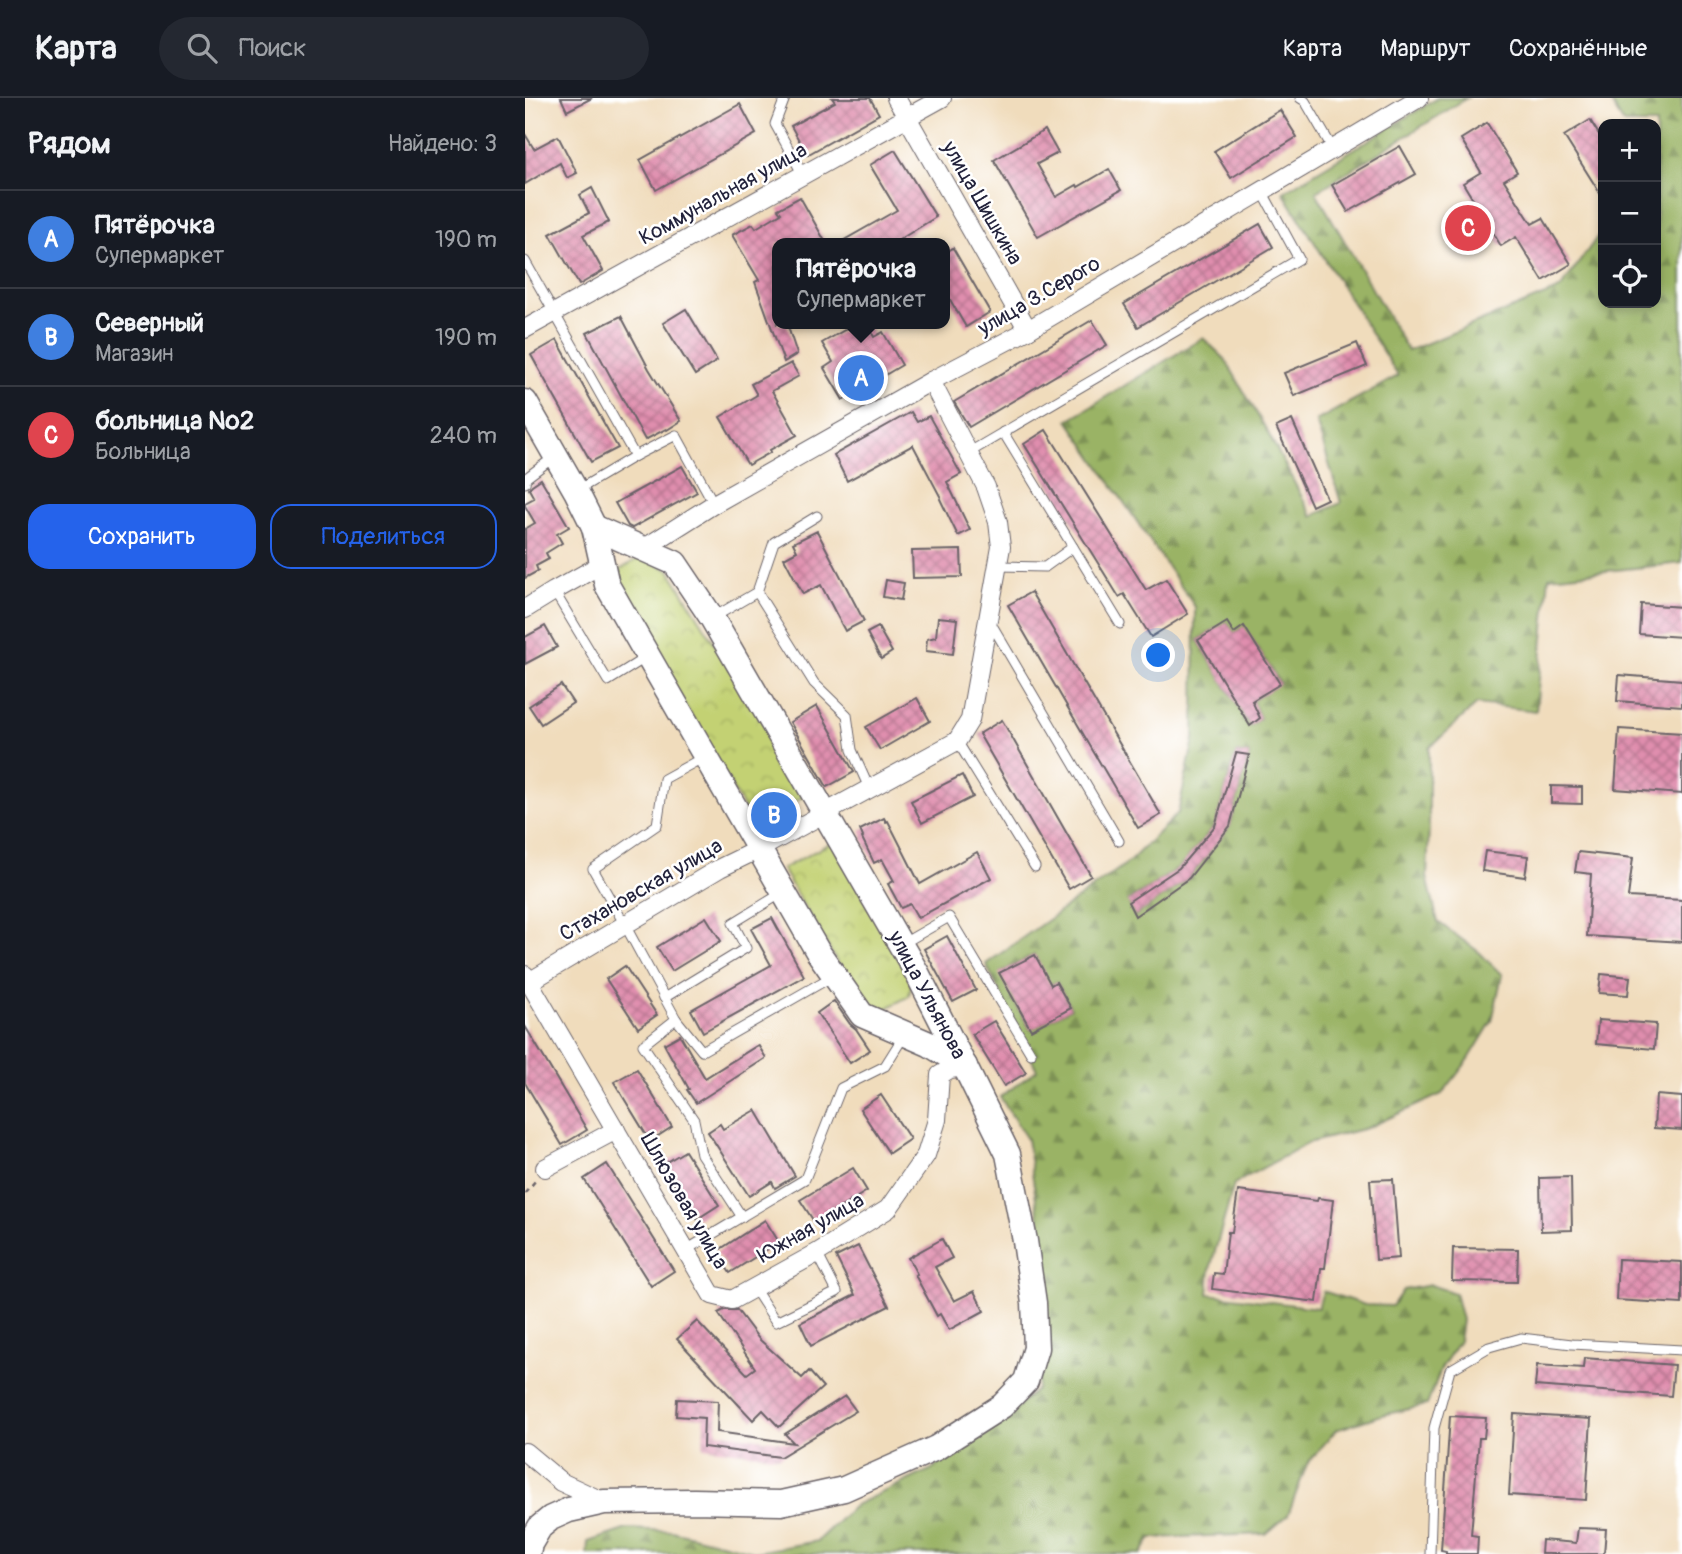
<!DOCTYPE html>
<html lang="ru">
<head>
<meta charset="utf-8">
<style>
	body { margin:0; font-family:Pangolin,sans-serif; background:#242831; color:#f1f3f6 }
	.controls { position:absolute; right:21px; top:21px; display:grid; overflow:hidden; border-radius:14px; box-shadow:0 4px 10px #0003 }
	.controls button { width:63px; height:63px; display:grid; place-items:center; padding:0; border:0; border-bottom:2px solid #363941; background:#171b24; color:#f1f3f6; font:35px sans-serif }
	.you { position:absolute; left:634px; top:558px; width:24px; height:24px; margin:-18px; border:5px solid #fff; border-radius:50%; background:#1a73e8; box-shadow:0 0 0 10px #1a73e833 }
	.badge { display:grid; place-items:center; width:46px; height:46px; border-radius:50%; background:#2563eb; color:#fff; font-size:23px; font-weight:700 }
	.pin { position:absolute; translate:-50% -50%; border:4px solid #fff; box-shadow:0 2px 7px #0006 }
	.popup { position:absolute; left:247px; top:140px; width:178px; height:91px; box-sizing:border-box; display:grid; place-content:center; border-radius:14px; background:#171b24; filter:drop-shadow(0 2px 5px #0005); font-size:23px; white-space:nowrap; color:#9ea1a6 }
	.popup b { font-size:26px; color:#f1f3f6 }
	.popup::after { content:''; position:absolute; left:50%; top:100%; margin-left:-14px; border:14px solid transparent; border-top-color:#171b24 }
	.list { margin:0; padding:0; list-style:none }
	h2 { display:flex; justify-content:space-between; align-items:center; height:91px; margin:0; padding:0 28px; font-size:30px }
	h2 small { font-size:23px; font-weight:400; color:#9ea1a6 }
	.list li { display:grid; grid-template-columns:46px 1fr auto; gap:21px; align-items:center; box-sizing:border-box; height:98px; padding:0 28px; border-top:2px solid #363941 }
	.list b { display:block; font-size:26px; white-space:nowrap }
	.list p { margin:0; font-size:23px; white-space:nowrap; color:#9ea1a6 }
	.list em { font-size:23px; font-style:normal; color:#9ea1a6 }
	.actions { display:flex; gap:14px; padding:21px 28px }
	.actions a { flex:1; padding:16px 0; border:2px solid #2563eb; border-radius:21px; text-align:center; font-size:24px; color:#2563eb }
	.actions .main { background:#2563eb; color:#fff }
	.icon { flex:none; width:38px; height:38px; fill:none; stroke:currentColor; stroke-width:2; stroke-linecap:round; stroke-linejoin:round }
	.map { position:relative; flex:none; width:1157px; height:1456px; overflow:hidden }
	header { display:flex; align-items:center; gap:42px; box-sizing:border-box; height:98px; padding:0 35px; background:#171b24; border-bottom:2px solid #363941 }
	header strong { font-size:33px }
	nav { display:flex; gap:38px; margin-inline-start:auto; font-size:24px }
	.search { width:490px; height:63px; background:#242831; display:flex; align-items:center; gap:18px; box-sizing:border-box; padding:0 24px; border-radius:38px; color:#9ea1a6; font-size:26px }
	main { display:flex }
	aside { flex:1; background:#171b24 }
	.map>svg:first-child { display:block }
</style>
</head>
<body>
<header>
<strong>Карта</strong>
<div class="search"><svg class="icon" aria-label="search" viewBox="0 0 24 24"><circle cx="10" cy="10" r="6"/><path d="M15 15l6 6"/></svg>Поиск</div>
<nav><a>Карта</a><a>Маршрут</a><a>Сохранённые</a></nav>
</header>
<main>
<aside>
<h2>Рядом<small>Найдено: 3</small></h2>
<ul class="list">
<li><span class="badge" style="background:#3f7fe0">A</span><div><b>Пятёрочка</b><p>Супермаркет</p></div><em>190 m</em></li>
<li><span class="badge" style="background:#3f7fe0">B</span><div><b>Северный</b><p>Магазин</p></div><em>190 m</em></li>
<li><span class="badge" style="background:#e0444e">C</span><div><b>больница №2</b><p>Больница</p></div><em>240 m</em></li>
</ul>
<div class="actions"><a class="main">Сохранить</a><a>Поделиться</a></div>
</aside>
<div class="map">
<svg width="1157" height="1456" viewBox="0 0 1157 1456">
	<defs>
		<pattern id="forest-firs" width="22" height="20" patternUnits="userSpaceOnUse" patternTransform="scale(1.75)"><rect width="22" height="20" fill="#9ab365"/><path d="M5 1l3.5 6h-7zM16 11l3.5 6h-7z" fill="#7d9154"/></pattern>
		<pattern id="park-crowns" width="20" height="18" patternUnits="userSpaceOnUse" patternTransform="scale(1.75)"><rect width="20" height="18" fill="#c3d173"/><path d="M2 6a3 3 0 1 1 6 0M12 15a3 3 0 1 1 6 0" fill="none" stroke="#a7b364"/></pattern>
		<pattern id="building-cross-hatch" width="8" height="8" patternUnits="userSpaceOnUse" patternTransform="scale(1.75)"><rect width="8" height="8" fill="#e08eae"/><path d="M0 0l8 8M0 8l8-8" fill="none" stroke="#b5748f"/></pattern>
	</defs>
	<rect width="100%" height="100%" fill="#fff"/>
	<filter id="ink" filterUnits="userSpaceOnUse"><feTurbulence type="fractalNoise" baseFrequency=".0143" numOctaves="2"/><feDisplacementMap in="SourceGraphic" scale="14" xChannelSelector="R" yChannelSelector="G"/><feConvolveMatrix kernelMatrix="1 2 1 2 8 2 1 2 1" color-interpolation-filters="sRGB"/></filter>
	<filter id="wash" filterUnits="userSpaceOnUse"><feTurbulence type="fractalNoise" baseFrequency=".00686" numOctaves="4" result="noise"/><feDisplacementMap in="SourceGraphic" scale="28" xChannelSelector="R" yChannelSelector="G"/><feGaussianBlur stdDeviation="1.57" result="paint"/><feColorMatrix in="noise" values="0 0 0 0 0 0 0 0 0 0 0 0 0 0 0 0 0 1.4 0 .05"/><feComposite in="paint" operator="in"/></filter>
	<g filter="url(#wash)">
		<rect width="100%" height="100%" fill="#f0dcbc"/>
		<!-- forest -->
		<path fill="url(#forest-firs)" stroke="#5e6a50" stroke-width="2" fill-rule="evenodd" d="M 913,0 L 942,0 L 791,94 L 883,253 L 1035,191 L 1078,131 L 1078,205 L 1131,205 L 1131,26 L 1099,26 L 1083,0 L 1157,0 L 1157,465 L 1024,479 L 1011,613 L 952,606 L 904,650 L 904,729 L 902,779 L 913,824 L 954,854 L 977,877 L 967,923 L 944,961 L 917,996 L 842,1030 L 783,1045 L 709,1086 L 685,1171 L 683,1196 L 793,1210 L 798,1193 L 840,1207 L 867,1208 L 878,1192 L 905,1187 L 930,1195 L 937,1222 L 934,1243 L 917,1269 L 902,1307 L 853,1318 L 811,1332 L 782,1366 L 763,1417 L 741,1436 L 626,1440 L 616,1456 L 62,1456 L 63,1444 L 102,1431 L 147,1433 L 232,1454 L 292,1443 L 330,1407 L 405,1372 L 474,1327 L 512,1291 L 519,1242 L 516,1134 L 502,1041 L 475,999 L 512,972 L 461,866 L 605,763 L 653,715 L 669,641 L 670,509 L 543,322 L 678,240 L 700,261 L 742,333 L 787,418 L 816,405 L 791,323 L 873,278 L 758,94 ZM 702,524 L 709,535 L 719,529 L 755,585 L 727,603 L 735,620 L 725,628 L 673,542 ZM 711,655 L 724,657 L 705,728 L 664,780 L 610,818 L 603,803 L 654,770 L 690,728 ZM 509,857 L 519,875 L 475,875 ZM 531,884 L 546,910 L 506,932 L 491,906 Z"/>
		<!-- park -->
		<g fill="url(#park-crowns)" stroke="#727a57" stroke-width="2">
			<polygon points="116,459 144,472 283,696 228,727 95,493 90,475"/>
			<polygon points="307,744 387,882 384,898 355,914 336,905 257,771"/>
		</g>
		<g id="blocks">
			<!-- building -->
			<g fill="url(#building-cross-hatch)">
				<polygon points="36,0 67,0 42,13"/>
				<polygon points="307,0 345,0 354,16 282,57 266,28 310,4"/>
				<polygon points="215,6 231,36 131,92 115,62"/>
				<polygon points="755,12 772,39 706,80 689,53"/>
				<polygon points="1065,22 1078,43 1078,100 1039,38"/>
				<polygon points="962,25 992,74 979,82 1007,126 1018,120 1046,166 1018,183 991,139 976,148 938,85 956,74 936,41"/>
				<polygon points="520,32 533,55 512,66 531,99 552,87 553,89 584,71 596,92 513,139 469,62"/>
				<polygon points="0,36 9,51 33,38 52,75 42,80 35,65 0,86"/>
				<polygon points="875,48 891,76 823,114 807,87"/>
				<polygon points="370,52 411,119 369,145 314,145 372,112 345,67"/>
				<polygon points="67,90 84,124 58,137 78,173 54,187 25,136 64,115 55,97"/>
				<polygon points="275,99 301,145 252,145 252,226 262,226 272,256 259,264 230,184 234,182 207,137 228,126 231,130 256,115 253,111"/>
				<polygon points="735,126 748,149 613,229 599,206"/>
				<polygon points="428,150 465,214 441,229 420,193 420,155"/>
				<polygon points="161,211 192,263 170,277 138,225"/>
				<polygon points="96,218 124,271 156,323 142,332 141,331 120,342 62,235"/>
				<polygon points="567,222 582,247 444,329 429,304"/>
				<polygon points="330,226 342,226 349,239 358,234 377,267 318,302 299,270 308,264 297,245"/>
				<polygon points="32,242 93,350 66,364 6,257"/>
				<polygon points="832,245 842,268 769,298 759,275"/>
				<polygon points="266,265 274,278 247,293 272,337 245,352 246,354 223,367 195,319 232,297 226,286"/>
				<polygon points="386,314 392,324 404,318 436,376 422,384 445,432 433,438 415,401 416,400 388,347 322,383 309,357"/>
				<polygon points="767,322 802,401 787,408 751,329"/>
				<polygon points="521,332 621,492 641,481 663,516 626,539 599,496 594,499 499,346"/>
				<polygon points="157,368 172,394 107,430 103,428 90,405"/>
				<polygon points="16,381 44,429 32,436 37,445 21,455 24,461 11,468 13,473 0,480 0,431 10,425 0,408 0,405 9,400 4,391 7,387"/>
				<polygon points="292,433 339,523 320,533 296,487 278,496 259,460 272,453 268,445"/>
				<polygon points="436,452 437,479 388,480 387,453"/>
				<polygon points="361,482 379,485 376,502 358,499"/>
				<polygon points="506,494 636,717 613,730 483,507"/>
				<polygon points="1116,506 1157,509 1157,539 1114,536"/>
				<polygon points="413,519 432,521 428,556 401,553 402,541 411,539"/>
				<polygon points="702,524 709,535 719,528 755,586 727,603 735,620 725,628 673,542"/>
				<polygon points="20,528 32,549 0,566 0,539"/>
				<polygon points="353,529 367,554 356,561 342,535"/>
				<polygon points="1094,577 1157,582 1157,608 1092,603"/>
				<polygon points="36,587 48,605 16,626 4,608"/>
				<polygon points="392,600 405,623 355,652 341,629"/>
				<polygon points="292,608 329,674 302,689 265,624"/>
				<polygon points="477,622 566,778 544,791 454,636"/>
				<polygon points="1094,631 1157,635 1157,696 1090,691"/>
				<polygon points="711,655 724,657 705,728 664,780 610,818 603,804 654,770 690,728"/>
				<polygon points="437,677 448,699 397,725 386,703"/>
				<polygon points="1026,688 1057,689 1057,706 1026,705"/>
				<polygon points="260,698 266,708 241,721 236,712"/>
				<polygon points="359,720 361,724 363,723 395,786 452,754 466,780 393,820 385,806 376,810 363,786 369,783 357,761 349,765 337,740 338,739 335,732"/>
				<polygon points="960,753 1003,758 1000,779 957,773"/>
				<polygon points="1053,754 1108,760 1103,799 1157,802 1157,844 1062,838 1066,776 1050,774"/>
				<polygon points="181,819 196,843 147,873 132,849"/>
				<polygon points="247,820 279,878 178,934 166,912 246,867 226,831"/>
				<polygon points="422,838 451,892 428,904 399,851"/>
				<polygon points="510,857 526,887 531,884 546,910 506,932 474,875"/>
				<polygon points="100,868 132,917 113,930 81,881"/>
				<polygon points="1076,876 1105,879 1103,897 1074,895"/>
				<polygon points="309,903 325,926 331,931 345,952 325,965 292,915"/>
				<polygon points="1073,922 1131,926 1129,951 1071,946"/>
				<polygon points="469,923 501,975 479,988 447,936"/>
				<polygon points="0,928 62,1032 37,1047 0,985"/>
				<polygon points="155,937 180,980 233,947 241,960 171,1005 162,992 164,991 139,946"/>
				<polygon points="112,971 147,1029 125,1043 89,984"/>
				<polygon points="356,997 385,1041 364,1055 335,1011"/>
				<polygon points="1131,997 1157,999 1157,1032 1129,1030"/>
				<polygon points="231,1012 270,1078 250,1090 247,1084 224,1098 183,1034 195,1026 198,1031"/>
				<polygon points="160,1053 194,1107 172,1121 137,1067"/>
				<polygon points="82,1066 149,1173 126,1188 59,1081"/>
				<polygon points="328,1070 342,1093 290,1125 275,1102"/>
				<polygon points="1046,1079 1047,1132 1016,1133 1015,1080"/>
				<polygon points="868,1081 874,1160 851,1162 845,1082"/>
				<polygon points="713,1093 792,1103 793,1100 808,1102 800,1170 796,1170 792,1204 687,1191 689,1175 698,1176 703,1134 707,1134"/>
				<polygon points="240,1122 254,1144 205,1175 191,1154"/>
				<polygon points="417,1141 427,1160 410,1169 429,1203 449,1193 459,1213 424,1232 415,1216 412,1218 390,1177 392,1176 383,1160"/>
				<polygon points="333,1148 364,1208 286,1248 275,1225 330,1197 311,1159"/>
				<polygon points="928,1150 993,1151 992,1184 927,1183"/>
				<polygon points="1093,1161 1157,1164 1157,1206 1091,1202"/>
				<polygon points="199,1212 212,1212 234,1241 277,1280 284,1273 298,1289 254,1329 238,1312 228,1322 152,1241 172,1223 222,1276 230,1270 193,1215"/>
				<polygon points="1059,1260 1149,1267 1146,1298 1010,1288 1012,1267 1058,1270"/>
				<polygon points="320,1298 331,1313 255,1359 178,1349 179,1320 151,1318 152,1301 193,1303 192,1334 269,1345 260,1336"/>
				<polygon points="989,1316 1066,1321 1061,1402 984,1397"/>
				<polygon points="925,1318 961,1320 959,1340 954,1340 946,1437 953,1438 952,1456 921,1456 921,1453 916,1452"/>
				<polygon points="1053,1430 1081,1431 1079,1456 1016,1456 1017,1442 1051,1445"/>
			</g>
		</g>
	</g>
	<g filter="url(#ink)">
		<use href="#blocks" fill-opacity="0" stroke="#6a6368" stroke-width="2"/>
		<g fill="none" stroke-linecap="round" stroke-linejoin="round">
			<defs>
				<g id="lane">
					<polyline points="260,0 250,26 278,77"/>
					<polyline points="775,0 780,3 808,51"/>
					<polyline points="0,163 110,358 51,393"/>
					<polyline points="478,334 595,526"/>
					<polyline points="443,355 774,161 737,93"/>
					<polyline points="110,358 151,337 189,406"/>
					<polyline points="0,385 1,380 29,359"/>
					<polyline points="473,468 520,469 548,449"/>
					<polyline points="29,493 83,583 120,560"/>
					<polyline points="232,494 249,444 292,418"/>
					<polyline points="189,519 232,494 289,585 322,617 327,652 344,690"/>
					<polyline points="464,522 594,743"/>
					<polyline points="432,643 510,769"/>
					<polyline points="179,659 139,681 132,727 68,771 100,827 151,921 118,947 169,1022 176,1056 217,1119"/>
					<polyline points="377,846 424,819 506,956"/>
					<polyline points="139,900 221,850 208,825 257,795"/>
					<polyline points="151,921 177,953 308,878"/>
					<polyline points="161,1152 280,1081 316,990 360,968 380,936"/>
					<polyline points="229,1190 251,1224 312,1194 292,1155"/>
					<polyline points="905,1456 909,1330 925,1272 964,1249 996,1240 1047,1246 1157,1252"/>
				</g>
				<g id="street">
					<polyline points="371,0 503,232"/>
					<polyline points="0,231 417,0"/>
					<polyline points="118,451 189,406 406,283 503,232 894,0"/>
					<polyline points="0,511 29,493 77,466"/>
					<polyline points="0,877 187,1197 207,1202 292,1155 363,1111 401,1057 412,1022 415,977 425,971 440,969"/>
					<polyline points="4,884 195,770 234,751 432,643 445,622 476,449 473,424 461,389 406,283"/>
					<polyline points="20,1070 91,1032"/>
					<polyline points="0,1354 36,1384 79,1404"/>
				</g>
				<g id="secondary">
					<polyline points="0,304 51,393 69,429 82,487 293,854 337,917 404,946 440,968"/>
					<polyline points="3,1456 5,1446 15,1429 26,1420 44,1412 79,1404 169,1403 256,1405 319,1391 411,1350 477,1308 501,1283 511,1250 509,1205 500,1143 483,1056 440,969 392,875 187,520 150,465 69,429"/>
				</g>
			</defs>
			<!-- lane casing -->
			<use href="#lane" stroke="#6a6368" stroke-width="11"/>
			<!-- street casing -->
			<use href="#street" stroke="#6a6368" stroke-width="20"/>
			<!-- secondary casing -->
			<use href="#secondary" stroke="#6a6368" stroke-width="27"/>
			<!-- path -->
			<polyline stroke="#6a6368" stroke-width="2.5" stroke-dasharray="5 5" stroke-linecap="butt" points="0,1095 11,1082"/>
			<!-- lane -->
			<use href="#lane" stroke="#fff" stroke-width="9"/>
			<!-- street -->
			<use href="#street" stroke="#fff" stroke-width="18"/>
			<!-- secondary -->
			<use href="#secondary" stroke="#fff" stroke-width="24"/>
		</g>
	</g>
	<g text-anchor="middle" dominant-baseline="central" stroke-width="5" stroke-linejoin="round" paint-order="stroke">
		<!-- street labels -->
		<g font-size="21" fill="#22223b" stroke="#fff">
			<text transform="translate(198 96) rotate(-29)">Коммунальная улица</text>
			<text transform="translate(457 105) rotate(60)">улица Шишкина</text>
			<text transform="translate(514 198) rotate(-30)">улица З.Серого</text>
			<text transform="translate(116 792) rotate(-30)">Стахановская улица</text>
			<text transform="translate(402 897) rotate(62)">улица Ульянова</text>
			<text transform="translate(159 1103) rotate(60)">Шлюзовая улица</text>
			<text transform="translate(286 1130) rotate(-30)">Южная улица</text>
		</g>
	</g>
</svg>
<div class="controls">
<button>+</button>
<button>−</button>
<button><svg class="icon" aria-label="locate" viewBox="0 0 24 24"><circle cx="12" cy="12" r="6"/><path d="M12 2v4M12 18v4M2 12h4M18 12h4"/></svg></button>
</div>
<div class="you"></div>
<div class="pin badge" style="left:336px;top:280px;background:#3f7fe0">A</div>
<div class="popup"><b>Пятёрочка</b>Супермаркет</div>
<div class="pin badge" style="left:249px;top:717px;background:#3f7fe0">B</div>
<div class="pin badge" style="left:943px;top:130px;background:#e0444e">C</div>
</div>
</main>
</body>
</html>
